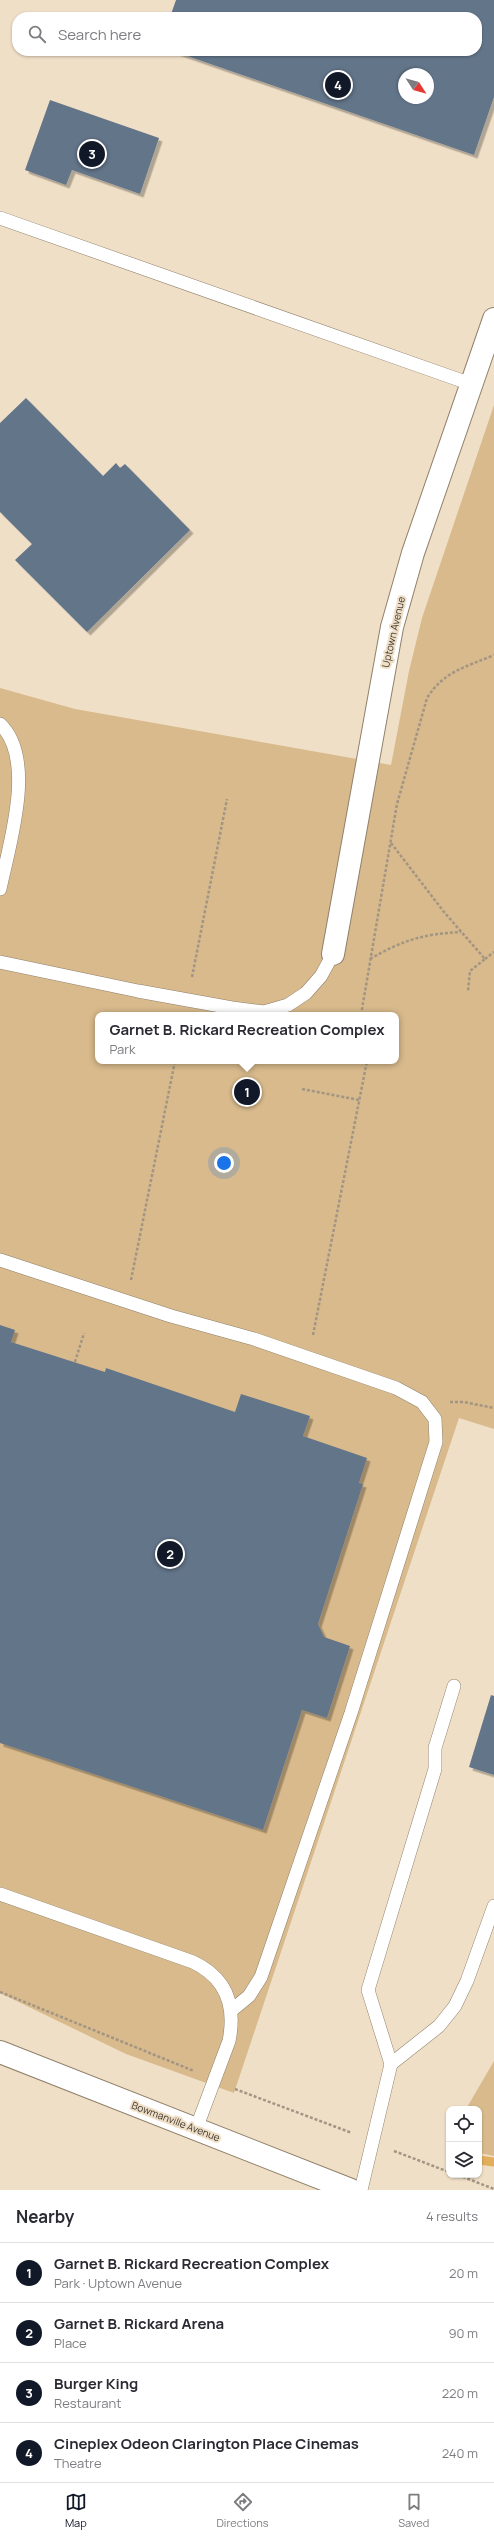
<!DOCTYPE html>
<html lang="en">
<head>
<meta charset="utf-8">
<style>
	body { margin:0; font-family:Manrope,sans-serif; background:#f2f2f3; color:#2b2b33 }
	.controls { position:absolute; right:12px; bottom:12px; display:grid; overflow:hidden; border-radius:8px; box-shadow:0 1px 3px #0004 }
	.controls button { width:36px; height:36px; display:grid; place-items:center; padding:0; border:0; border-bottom:1px solid #e1e1e2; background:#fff; color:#2b2b33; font:20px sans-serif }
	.compass { position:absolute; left:398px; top:68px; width:36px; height:36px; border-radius:50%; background:#fff; box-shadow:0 1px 3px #0004; rotate:126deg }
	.you { position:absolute; left:224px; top:1163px; width:14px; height:14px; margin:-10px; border:3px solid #fff; border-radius:50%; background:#1a73e8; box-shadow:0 0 0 6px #1a73e833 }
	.badge { display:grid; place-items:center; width:26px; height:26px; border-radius:50%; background:#111827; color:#fff; font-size:13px; font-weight:700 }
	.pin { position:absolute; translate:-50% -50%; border:2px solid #fff; box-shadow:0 1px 4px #0006 }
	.popup { position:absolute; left:95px; top:1012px; width:304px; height:52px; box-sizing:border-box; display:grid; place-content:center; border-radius:8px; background:#fff; filter:drop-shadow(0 1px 3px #0005); font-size:13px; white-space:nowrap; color:#7c7c81 }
	.popup b { font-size:15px; color:#2b2b33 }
	.popup::after { content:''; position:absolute; left:50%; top:100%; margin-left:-8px; border:8px solid transparent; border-top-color:#fff }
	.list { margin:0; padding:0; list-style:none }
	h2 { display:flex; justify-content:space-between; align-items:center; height:52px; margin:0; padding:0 16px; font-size:17px }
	h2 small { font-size:13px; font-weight:400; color:#7c7c81 }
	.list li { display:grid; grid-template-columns:26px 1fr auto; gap:12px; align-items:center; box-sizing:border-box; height:60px; padding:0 16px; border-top:1px solid #e1e1e2 }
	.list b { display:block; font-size:15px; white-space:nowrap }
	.list p { margin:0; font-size:13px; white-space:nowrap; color:#7c7c81 }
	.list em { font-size:13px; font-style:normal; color:#7c7c81 }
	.icon { flex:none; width:22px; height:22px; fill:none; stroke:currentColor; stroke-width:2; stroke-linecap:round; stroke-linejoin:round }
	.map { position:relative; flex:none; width:494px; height:2190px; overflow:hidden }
	.search { position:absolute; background:#fff; box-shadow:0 1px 3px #0004; left:12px; right:12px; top:12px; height:44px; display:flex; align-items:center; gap:10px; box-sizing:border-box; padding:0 14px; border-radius:16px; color:#7c7c81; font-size:15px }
	.sheet { height:292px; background:#fff }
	nav { display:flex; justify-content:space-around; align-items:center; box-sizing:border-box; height:56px; border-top:1px solid #e1e1e2; background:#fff; font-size:11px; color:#7c7c81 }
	nav a { display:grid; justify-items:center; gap:2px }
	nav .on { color:#111827 }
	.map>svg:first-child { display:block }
</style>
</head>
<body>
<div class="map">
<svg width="494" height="2190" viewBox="0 0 494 2190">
	<defs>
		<filter id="shadow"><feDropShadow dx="3.5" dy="3.5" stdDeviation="0" flood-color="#0004"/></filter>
	</defs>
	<rect width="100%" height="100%" fill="#f0dfc7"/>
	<!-- green -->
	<g fill="#d8ba8c" fill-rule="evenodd">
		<path d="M 494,405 L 494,1429 L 459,1418 L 234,2093 L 126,2054 L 0,1993 L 0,688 L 75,709 L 391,765 L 409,671 L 422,618 ZM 98,1015 L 396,1015 L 396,1061 L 98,1061 Z"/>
		<polygon points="494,2061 494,2156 479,2153 479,2109 466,2109"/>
	</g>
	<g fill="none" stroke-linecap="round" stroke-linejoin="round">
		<!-- stream -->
		<polyline stroke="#e1ae5c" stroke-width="9" points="479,2160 494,2162"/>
	</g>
	<!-- building -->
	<g fill="#647589" fill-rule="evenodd" filter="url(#shadow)">
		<path d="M 176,0 L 494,0 L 494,97 L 474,155 L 173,51 L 477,51 L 477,17 L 170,17 ZM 404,74 L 428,74 L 428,98 L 404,98 Z"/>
		<polygon points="50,100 159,138 140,194 72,170 66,185 25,170"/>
		<polygon points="26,398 103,476 116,463 120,468 125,464 190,530 87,632 15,560 32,544 0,512 0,423"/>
		<polygon points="0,1325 15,1330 11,1342 105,1372 106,1368 235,1412 241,1394 310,1416 303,1436 367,1458 359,1483 363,1484 318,1624 324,1637 350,1646 327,1718 302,1710 263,1830 0,1743"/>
		<polygon points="491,1695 494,1696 494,1775 469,1767"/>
	</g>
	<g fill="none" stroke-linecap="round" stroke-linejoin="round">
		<defs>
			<g id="service">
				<polyline points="0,218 471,384"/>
				<path d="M 0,724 C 37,759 9,845 0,889"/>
				<polyline points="0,962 138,991 232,1008 264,1012 288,1005 306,993 321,976 333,954"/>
				<polyline points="0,1260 171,1316 254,1339 396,1388 422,1402 435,1419 436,1442 351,1713 261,1977 249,1996 232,2010"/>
				<path d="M 0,1894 L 193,1962 C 227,1978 236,2006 229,2041 L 196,2129"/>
				<polyline points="391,2064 368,1990 435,1769 435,1748 454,1686"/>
				<polyline points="361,2190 391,2064 439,2026 455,2006 467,1981 494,1906"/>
			</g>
			<polyline id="minor" points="333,954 392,627 413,553 494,319"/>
			<polyline id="secondary" points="0,2052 351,2190"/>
		</defs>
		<!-- service casing -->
		<use href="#service" stroke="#90816b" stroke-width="14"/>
		<!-- minor casing -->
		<use href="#minor" stroke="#90816b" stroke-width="24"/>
		<!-- secondary casing -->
		<use href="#secondary" stroke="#90816b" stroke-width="24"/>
		<!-- path -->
		<g stroke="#a29583" stroke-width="2.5" stroke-dasharray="3 2" stroke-linecap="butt">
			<polyline points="391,843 444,912 485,959 470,971 468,991"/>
			<path d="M 370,959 C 403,940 423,934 461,932"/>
			<polyline points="485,959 494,952"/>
			<polyline points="192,977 227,799"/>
			<path d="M 361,1015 L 397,804 L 427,698 C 444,671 466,667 494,655"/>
			<polyline points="302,1089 359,1100"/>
			<polyline points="131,1280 175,1061"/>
			<polyline points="313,1335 367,1061"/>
			<polyline points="75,1362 84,1333"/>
			<polyline points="450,1402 464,1402 494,1408"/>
			<polyline points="0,1992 194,2071"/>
			<polyline points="235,2089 352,2133"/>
			<polyline points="394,2151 449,2172"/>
			<polyline points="458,2175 494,2189"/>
		</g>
		<!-- service -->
		<use href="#service" stroke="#fff" stroke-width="13"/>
		<!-- minor -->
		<use href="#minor" stroke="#fff" stroke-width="22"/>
		<!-- secondary -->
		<use href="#secondary" stroke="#fff" stroke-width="22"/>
	</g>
	<g text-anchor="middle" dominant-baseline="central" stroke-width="4" stroke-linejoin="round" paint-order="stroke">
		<!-- street labels -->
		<g font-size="10" fill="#3c362c" stroke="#f0dfc7">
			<text transform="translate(393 632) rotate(-77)">Uptown Avenue</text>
			<text transform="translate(176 2121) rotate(21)">Bowmanville Avenue</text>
		</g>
	</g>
</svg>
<div class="controls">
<button><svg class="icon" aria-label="locate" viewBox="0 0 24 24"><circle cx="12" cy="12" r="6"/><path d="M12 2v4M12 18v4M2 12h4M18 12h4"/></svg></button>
<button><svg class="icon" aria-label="layers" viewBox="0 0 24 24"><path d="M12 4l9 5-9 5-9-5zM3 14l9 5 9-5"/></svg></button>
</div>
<svg class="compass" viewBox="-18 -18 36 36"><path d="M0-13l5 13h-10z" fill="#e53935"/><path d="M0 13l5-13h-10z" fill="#7c7c81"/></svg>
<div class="you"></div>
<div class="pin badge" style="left:247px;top:1092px">1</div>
<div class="popup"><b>Garnet B. Rickard Recreation Complex</b>Park</div>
<div class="pin badge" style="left:170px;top:1554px">2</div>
<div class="pin badge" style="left:92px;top:154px">3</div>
<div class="pin badge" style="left:338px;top:85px">4</div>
<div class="search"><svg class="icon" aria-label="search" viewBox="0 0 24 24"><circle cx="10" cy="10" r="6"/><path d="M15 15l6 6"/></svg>Search here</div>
</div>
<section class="sheet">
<h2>Nearby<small>4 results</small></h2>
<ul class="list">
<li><span class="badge">1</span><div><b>Garnet B. Rickard Recreation Complex</b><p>Park · Uptown Avenue</p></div><em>20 m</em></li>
<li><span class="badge">2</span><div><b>Garnet B. Rickard Arena</b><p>Place</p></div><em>90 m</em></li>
<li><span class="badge">3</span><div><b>Burger King</b><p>Restaurant</p></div><em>220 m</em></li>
<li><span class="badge">4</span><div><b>Cineplex Odeon Clarington Place Cinemas</b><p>Theatre</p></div><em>240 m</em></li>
</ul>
</section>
<nav>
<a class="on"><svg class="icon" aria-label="map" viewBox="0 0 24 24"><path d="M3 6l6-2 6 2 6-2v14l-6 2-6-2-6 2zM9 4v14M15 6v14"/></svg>Map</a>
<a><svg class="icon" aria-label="directions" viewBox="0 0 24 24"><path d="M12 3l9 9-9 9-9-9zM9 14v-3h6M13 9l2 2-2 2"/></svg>Directions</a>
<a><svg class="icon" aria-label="saved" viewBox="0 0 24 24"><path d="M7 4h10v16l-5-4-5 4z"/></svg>Saved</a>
</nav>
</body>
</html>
